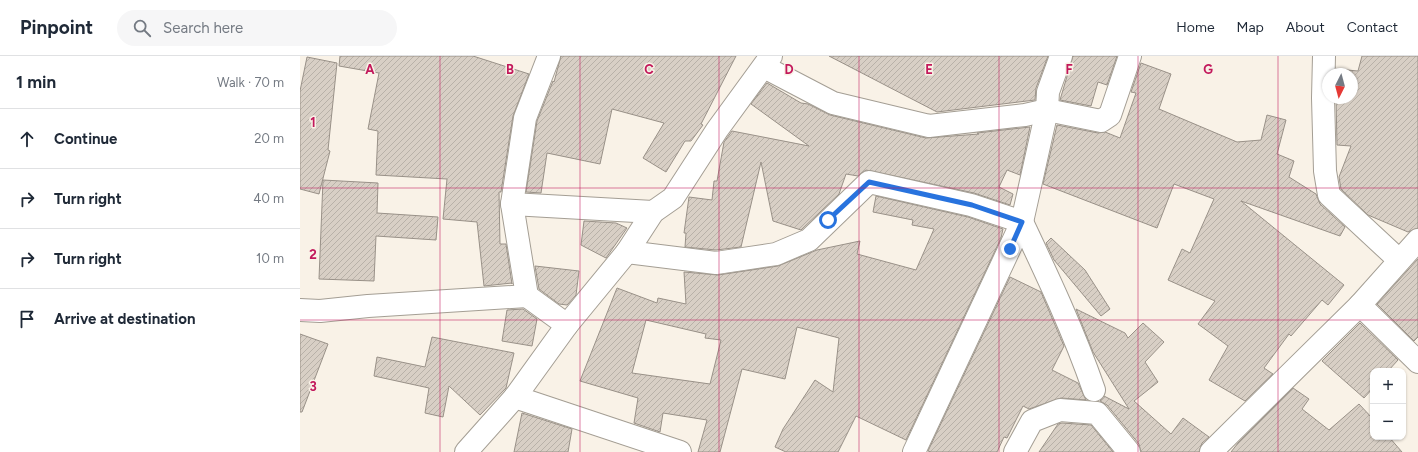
<!DOCTYPE html>
<html lang="en">
<head>
<meta charset="utf-8">
<style>
	body { margin:0; font-family:Figtree,sans-serif; background:#f6f6f7; color:#1f2937 }
	.controls { position:absolute; right:12px; bottom:12px; display:grid; overflow:hidden; border-radius:8px; box-shadow:0 1px 3px #0004 }
	.controls button { width:36px; height:36px; display:grid; place-items:center; padding:0; border:0; border-bottom:1px solid #e0e1e3; background:#fff; color:#1f2937; font:20px sans-serif }
	.compass { position:absolute; left:1022px; top:12px; width:36px; height:36px; border-radius:50%; background:#fff; box-shadow:0 1px 3px #0004; rotate:186deg }
	.stop { position:absolute; width:12px; height:12px; margin:-9px; border:3px solid #2873de; border-radius:50%; background:#fff }
	.stop.end { background:#2873de; border-color:#fff; box-shadow:0 1px 4px #0008 }
	.list { margin:0; padding:0; list-style:none }
	h2 { display:flex; justify-content:space-between; align-items:center; height:52px; margin:0; padding:0 16px; font-size:17px }
	h2 small { font-size:13px; font-weight:400; color:#747a83 }
	.list li { display:grid; grid-template-columns:26px 1fr auto; gap:12px; align-items:center; box-sizing:border-box; height:60px; padding:0 16px; border-top:1px solid #e0e1e3 }
	.list b { display:block; font-size:15px; white-space:nowrap }
	.list em { font-size:13px; font-style:normal; color:#747a83 }
	.icon { flex:none; width:22px; height:22px; fill:none; stroke:currentColor; stroke-width:2; stroke-linecap:round; stroke-linejoin:round }
	.map { position:relative; flex:none; width:1118px; height:396px; overflow:hidden }
	header { display:flex; align-items:center; gap:24px; box-sizing:border-box; height:56px; padding:0 20px; background:#fff; border-bottom:1px solid #e0e1e3 }
	header strong { font-size:19px }
	nav { display:flex; gap:22px; margin-inline-start:auto; font-size:14px }
	.search { width:280px; height:36px; background:#f6f6f7; display:flex; align-items:center; gap:10px; box-sizing:border-box; padding:0 14px; border-radius:22px; color:#747a83; font-size:15px }
	main { display:flex }
	aside { flex:1; background:#fff }
	.map>svg:first-child { display:block }
</style>
</head>
<body>
<header>
<strong>Pinpoint</strong>
<div class="search"><svg class="icon" aria-label="search" viewBox="0 0 24 24"><circle cx="10" cy="10" r="6"/><path d="M15 15l6 6"/></svg>Search here</div>
<nav><a>Home</a><a>Map</a><a>About</a><a>Contact</a></nav>
</header>
<main>
<aside>
<h2>1 min<small>Walk · 70 m</small></h2>
<ul class="list">
<li><svg class="icon" aria-label="ahead" viewBox="0 0 24 24"><path d="M12 20V5M6 11l6-6 6 6"/></svg><div><b>Continue</b></div><em>20 m</em></li>
<li><svg class="icon" aria-label="right" viewBox="0 0 24 24"><path d="M7 20v-9h11M14 6l5 5-5 5"/></svg><div><b>Turn right</b></div><em>40 m</em></li>
<li><svg class="icon" aria-label="right" viewBox="0 0 24 24"><path d="M7 20v-9h11M14 6l5 5-5 5"/></svg><div><b>Turn right</b></div><em>10 m</em></li>
<li><svg class="icon" aria-label="arrive" viewBox="0 0 24 24"><path d="M6 21V4h12l-3 4 3 4H6"/></svg><div><b>Arrive at destination</b></div></li>
</ul>
</aside>
<div class="map">
<svg width="1118" height="396" viewBox="0 0 1118 396">
	<defs>
		<pattern id="building-hatch" width="6" height="6" patternUnits="userSpaceOnUse"><rect width="6" height="6" fill="#d8cfc5"/><path d="M-1 1l2-2M0 6l6-6M5 7l2-2" fill="none" stroke="#b8b1a8"/></pattern>
	</defs>
	<rect width="100%" height="100%" fill="#f9f2e7"/>
	<!-- building -->
	<g fill="url(#building-hatch)" stroke="#999188" fill-rule="evenodd">
		<polygon points="40,0 173,0 229,18 213,60 201,136 199,136 200,188 206,188 212,228 212,227 184,230 177,166 143,163 147,123 76,119 78,75 68,73 79,17 39,10"/>
		<polygon points="261,0 436,0 401,68 403,69 391,85 385,85 366,116 343,102 364,67 312,53 300,108 247,97 241,137 226,136 237,65 253,25 254,26"/>
		<polygon points="529,0 748,0 736,32 735,44 637,56"/>
		<polygon points="773,0 817,0 807,29 798,26 791,50 760,44"/>
		<polygon points="1062,0 1118,0 1118,172 1108,176 1068,159 1041,133 1039,121 1051,90 1037,89 1036,42 1052,42 1052,18 1036,18 1036,13 1058,15"/>
		<polygon points="7,1 37,7 28,94 30,95 19,138 0,133 0,35"/>
		<polygon points="841,7 871,18 859,53 937,86 961,84 967,59 986,64 977,98 994,105 989,121 1016,138 1020,148 1045,171 1040,180 941,145 1044,229 1028,249 1022,244 991,280 989,278 964,312 973,318 945,345 909,324 928,290 898,268 915,245 868,224 882,193 890,197 914,143 874,128 857,172 743,128 757,69 798,77 805,76 820,82 836,37 831,36"/>
		<polygon points="467,27 501,47 508,48 530,59 626,82 679,78 677,77 730,71 720,119 707,114 699,131 713,138 710,149 674,137 566,114 558,120 546,118 539,138 501,174 473,165 461,106 441,191 416,194 385,191 386,177 384,177 389,141 412,144 414,125 417,125 424,86 432,75 509,90 451,48"/>
		<polygon points="23,124 78,127 77,157 138,161 136,184 76,180 74,225 19,223"/>
		<path d="M 576,140 L 668,161 L 703,173 L 701,182 L 606,384 L 556,360 L 538,396 L 486,396 L 475,391 L 483,373 L 515,324 L 533,336 L 539,282 L 497,271 L 485,323 L 442,313 L 420,396 L 398,396 L 407,364 L 363,357 L 360,376 L 334,367 L 338,342 L 280,325 L 317,232 L 357,247 L 358,242 L 386,248 L 384,216 L 418,219 L 478,210 L 517,194 L 560,185 L 557,198 L 616,214 L 634,173 L 612,169 L 613,164 L 573,156 ZM 346,264 L 406,278 L 405,282 L 421,284 L 410,328 L 332,317 Z"/>
		<polygon points="284,165 316,167 327,172 306,202 281,189"/>
		<polygon points="751,182 785,214 810,253 801,260 754,204 746,187"/>
		<polygon points="1118,203 1118,281 1114,285 1077,248"/>
		<polygon points="235,210 279,215 276,239 267,249 259,248 239,233"/>
		<polygon points="710,221 741,236 764,290 752,314 778,327 786,344 761,342 729,353 723,350 707,382 704,381 697,396 631,396 628,395"/>
		<polygon points="223,253 237,263 232,290 202,285 207,254"/>
		<polygon points="776,253 825,277 828,282 843,267 864,286 845,306 858,326 834,345 871,378 883,362 909,381 902,387 899,396 841,396 839,388 807,349 800,345 804,340 829,353 793,296"/>
		<polygon points="1060,267 1098,304 1088,315 1073,315 1073,332 1064,342 1022,305"/>
		<polygon points="0,278 28,288 2,356 0,356"/>
		<polygon points="132,281 214,297 206,332 180,359 149,330 143,361 125,357 129,332 74,320 77,301 125,311"/>
		<polygon points="993,332 1009,343 1002,353 1029,374 1059,348 1073,363 1073,381 1089,381 1102,396 931,396 938,387"/>
		<polygon points="222,357 272,373 268,396 214,396"/>
		<polygon points="762,367 791,369 813,396 739,396 758,368"/>
	</g>
	<g fill="none" stroke-linecap="round" stroke-linejoin="round">
		<defs>
			<g id="street">
				<polyline points="249,0 225,62 212,148 227,240 267,269"/>
				<polyline points="1024,0 1023,42 1025,115 1029,139 1099,204"/>
				<polyline points="464,11 533,47 629,70 725,59 747,54 801,65 810,59 830,0"/>
				<polyline points="212,148 353,156"/>
				<polyline points="327,196 416,207 476,198 509,184 569,126 671,149 722,166 747,54 748,36 761,0"/>
				<polyline points="1060,249 1118,306"/>
				<polyline points="0,254 20,255 68,250 227,240"/>
				<polyline points="215,341 380,396"/>
				<polyline points="166,396 215,341 267,269 327,196 353,156 373,142 417,74 471,0"/>
				<path d="M 614,396 L 722,166 C 748,221 774,276 794,334"/>
				<polyline points="715,396 732,365 760,354 797,357 829,396"/>
				<polyline points="911,396 1060,249 1118,184"/>
			</g>
		</defs>
		<!-- street casing -->
		<use href="#street" stroke="#a49e94" stroke-width="24"/>
		<!-- street -->
		<use href="#street" stroke="#fff" stroke-width="22"/>
	</g>
	<g fill="none" stroke-linecap="round" stroke-linejoin="round">
		<!-- route -->
		<polyline stroke="#2873de" stroke-width="5" points="528,164 569,126 672,149 722,166 710,193"/>
	</g>
	<!-- grid -->
	<path fill="none" stroke="#c2185b" stroke-width="1" stroke-opacity="0.55" d="M 140,0 L 140,396M 280,0 L 280,396M 419,0 L 419,396M 559,0 L 559,396M 699,0 L 699,396M 838,0 L 838,396M 978,0 L 978,396M 0,132 L 1118,132M 0,264 L 1118,264"/>
	<g font-size="13" text-anchor="middle" font-weight="bold" fill="#c2185b" stroke="#f9f2e7" stroke-width="3" stroke-linejoin="round" paint-order="stroke">
		<text x="70" y="18">A</text>
		<text x="210" y="18">B</text>
		<text x="349" y="18">C</text>
		<text x="489" y="18">D</text>
		<text x="629" y="18">E</text>
		<text x="769" y="18">F</text>
		<text x="908" y="18">G</text>
		<text x="13" y="71">1</text>
		<text x="13" y="203">2</text>
		<text x="13" y="335">3</text>
	</g>
</svg>
<div class="controls">
<button>+</button>
<button>−</button>
</div>
<svg class="compass" viewBox="-18 -18 36 36"><path d="M0-13l5 13h-10z" fill="#e53935"/><path d="M0 13l5-13h-10z" fill="#747a83"/></svg>
<div class="stop" style="left:528px;top:164px"></div>
<div class="stop end" style="left:710px;top:193px"></div>
</div>
</main>
</body>
</html>
